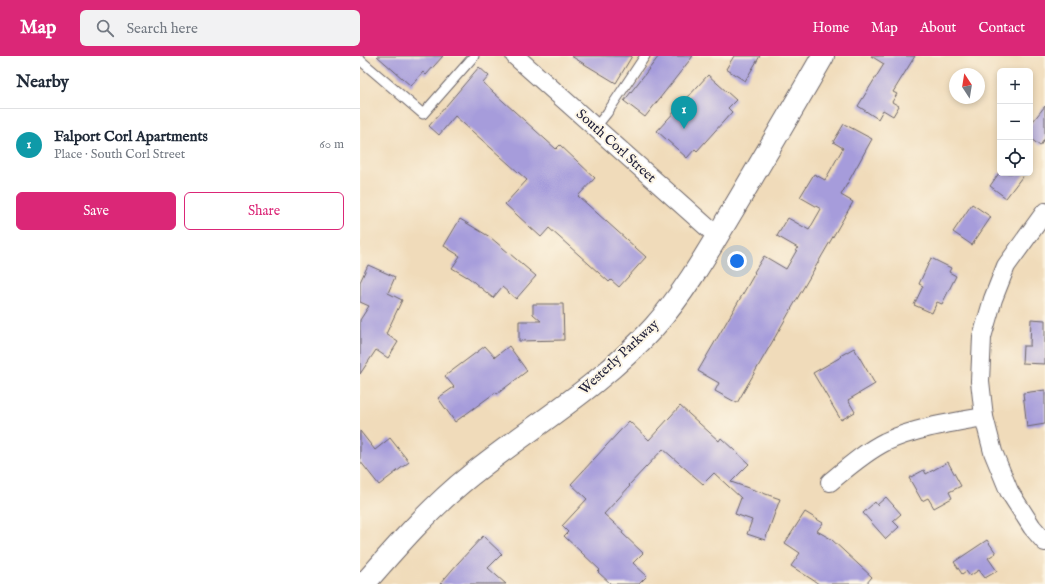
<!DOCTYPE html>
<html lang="en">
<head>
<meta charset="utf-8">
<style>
	body { margin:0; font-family:"IM FELL English",serif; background:#f2f2f3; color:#1f2937 }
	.controls { position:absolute; right:12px; top:12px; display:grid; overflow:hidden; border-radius:6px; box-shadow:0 2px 6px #0003 }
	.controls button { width:36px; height:36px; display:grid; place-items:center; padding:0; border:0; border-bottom:1px solid #e0e1e3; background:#fff; color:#1f2937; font:20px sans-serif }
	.compass { position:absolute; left:589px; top:12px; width:36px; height:36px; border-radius:50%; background:#fff; box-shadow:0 2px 6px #0003; rotate:348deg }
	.you { position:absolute; left:377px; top:205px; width:14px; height:14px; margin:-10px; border:3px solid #fff; border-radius:50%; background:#1a73e8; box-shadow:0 0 0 6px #1a73e833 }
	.badge { display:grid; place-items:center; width:26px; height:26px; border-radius:50%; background:#db2777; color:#fff; font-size:13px; font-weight:700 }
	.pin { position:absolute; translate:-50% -33px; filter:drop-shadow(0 1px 2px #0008) }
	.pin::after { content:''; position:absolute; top:21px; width:14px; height:12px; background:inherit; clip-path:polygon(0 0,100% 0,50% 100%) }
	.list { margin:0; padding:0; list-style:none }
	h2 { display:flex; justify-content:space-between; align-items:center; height:52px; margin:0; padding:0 16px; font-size:17px }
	h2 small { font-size:13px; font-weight:400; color:#747a83 }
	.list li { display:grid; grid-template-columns:26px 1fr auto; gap:12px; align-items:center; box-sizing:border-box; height:72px; padding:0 16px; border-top:1px solid #e0e1e3 }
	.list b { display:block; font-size:15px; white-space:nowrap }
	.list p { margin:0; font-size:13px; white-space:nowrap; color:#747a83 }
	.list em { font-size:13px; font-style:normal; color:#747a83 }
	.actions { display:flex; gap:8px; padding:12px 16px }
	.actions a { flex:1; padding:9px 0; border:1px solid #db2777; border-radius:6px; text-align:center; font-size:14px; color:#db2777 }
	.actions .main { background:#db2777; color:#fff }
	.icon { flex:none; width:22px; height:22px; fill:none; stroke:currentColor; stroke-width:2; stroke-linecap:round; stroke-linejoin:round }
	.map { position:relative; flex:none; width:685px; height:528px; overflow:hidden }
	header { display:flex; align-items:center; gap:24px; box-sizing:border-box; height:56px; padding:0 20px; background:#db2777; color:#fff }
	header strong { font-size:19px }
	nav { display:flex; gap:22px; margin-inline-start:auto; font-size:14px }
	.search { width:280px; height:36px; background:#f2f2f3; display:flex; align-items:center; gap:10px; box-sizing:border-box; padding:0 14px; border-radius:6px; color:#747a83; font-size:15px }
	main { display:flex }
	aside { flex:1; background:#fff }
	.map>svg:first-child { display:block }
</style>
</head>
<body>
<header>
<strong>Map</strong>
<div class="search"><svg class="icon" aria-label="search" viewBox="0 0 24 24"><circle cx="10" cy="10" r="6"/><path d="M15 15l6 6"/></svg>Search here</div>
<nav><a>Home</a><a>Map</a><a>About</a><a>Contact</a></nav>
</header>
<main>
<aside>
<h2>Nearby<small></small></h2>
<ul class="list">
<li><span class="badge" style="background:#0f9aa8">1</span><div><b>Falport Corl Apartments</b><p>Place · South Corl Street</p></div><em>60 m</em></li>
</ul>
<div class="actions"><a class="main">Save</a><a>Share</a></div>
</aside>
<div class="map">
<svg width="685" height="528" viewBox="0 0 685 528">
	<rect width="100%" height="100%" fill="#fcf5e5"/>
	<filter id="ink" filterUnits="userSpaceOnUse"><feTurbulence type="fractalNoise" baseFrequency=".025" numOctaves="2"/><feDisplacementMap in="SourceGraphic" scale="8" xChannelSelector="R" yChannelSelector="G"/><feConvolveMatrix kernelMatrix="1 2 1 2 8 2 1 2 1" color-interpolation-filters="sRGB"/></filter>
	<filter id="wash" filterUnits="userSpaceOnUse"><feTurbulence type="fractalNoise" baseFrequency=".012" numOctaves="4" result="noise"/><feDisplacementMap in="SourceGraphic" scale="16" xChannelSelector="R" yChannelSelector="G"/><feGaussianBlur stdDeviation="0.9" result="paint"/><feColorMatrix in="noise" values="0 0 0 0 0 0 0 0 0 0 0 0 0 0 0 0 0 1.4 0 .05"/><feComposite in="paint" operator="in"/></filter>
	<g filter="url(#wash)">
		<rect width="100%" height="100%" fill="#f0dbba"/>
		<g id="blocks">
			<!-- building -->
			<g fill="#a69cdb">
				<polygon points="17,0 83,0 66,19 63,16 51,30"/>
				<polygon points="211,0 272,0 256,27"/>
				<polygon points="299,0 333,0 285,61 264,45"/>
				<polygon points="374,0 400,0 385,25 366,13"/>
				<polygon points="511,0 555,0 533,36 537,38 532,46 539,50 533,60 523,54 518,63 498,50 524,8"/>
				<polygon points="119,11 129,20 123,27 196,93 200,89 235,122 218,140 286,201 259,231 251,224 249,226 189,172 181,181 145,148 167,124 95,60 79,79 69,70"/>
				<polygon points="348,19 376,44 368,52 372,56 337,95 335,93 327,102 297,75"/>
				<polygon points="685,50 685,82 680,90 670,82 670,69"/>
				<polygon points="484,68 512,83 481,139 493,146 377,347 355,335 359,327 338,315 395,217 394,216 404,200 426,213 438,192 417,180 428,162 449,174 461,153 440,141 454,118 465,124 483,92 473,86"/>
				<polygon points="639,117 665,117 646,142 630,130"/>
				<polygon points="612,148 631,161 612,189 593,176"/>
				<polygon points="100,163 130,181 176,220 156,243 142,231 133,242 109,222 92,212 100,200 84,190"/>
				<polygon points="571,202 591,212 589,216 596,220 582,248 577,246 572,257 554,249 563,230 559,228"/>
				<polygon points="8,209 35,221 28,237 42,244 26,278 38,286 28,302 16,294 0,318 0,264 9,250 0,246 0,226"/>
				<polygon points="173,248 203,248 204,284 159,285 159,265 181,265 173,258"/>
				<polygon points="671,263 685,264 685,308 662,307 663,290 670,290"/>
				<polygon points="125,290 135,301 149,290 167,315 137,338 136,336 95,366 78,342 94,331 85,320"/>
				<polygon points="494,292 515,328 488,344 495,356 481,364 453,317 481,301 480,300"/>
				<polygon points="685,334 685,368 667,371 663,337"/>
				<polygon points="320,350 359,385 361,382 389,408 371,426 420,443 405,484 387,478 392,464 375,458 381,442 354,417 343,428 303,393 269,429 270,430 244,458 263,475 262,477 283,497 273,507 287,520 279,528 251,528 238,516 240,514 204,480 208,476 202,470 227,443 211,428 269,365 289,384"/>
				<polygon points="0,375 15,394 30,382 49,406 19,429 0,405"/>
				<polygon points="588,406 601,430 589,436 592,442 574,452 568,442 562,445 549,422 564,414 566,418"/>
				<polygon points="526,441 541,458 533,465 539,471 526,483 503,457 515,446 517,449"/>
				<polygon points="445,456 463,467 457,475 471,483 512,521 506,528 459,528 431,510 440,497 425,487"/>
				<polygon points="123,480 142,498 128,512 146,528 80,528 98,507"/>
				<polygon points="627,484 636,497 628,502 637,515 625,522 619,514 610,520 606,515 602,518 594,506"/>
			</g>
		</g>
	</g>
	<g filter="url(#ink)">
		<use href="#blocks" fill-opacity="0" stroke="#6a6367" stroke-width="1"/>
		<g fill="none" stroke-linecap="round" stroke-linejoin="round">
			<defs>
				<g id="lane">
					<polyline points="0,4 63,58 114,0"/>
					<polyline points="235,72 247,57 285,0"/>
				</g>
				<g id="street">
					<polyline points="155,0 357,180"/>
					<polyline points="685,156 646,210 633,243 622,281 620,325 624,361 633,396 649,435 672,471 685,486"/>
					<path d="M 470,426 C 487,412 505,396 525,386 C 556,372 590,367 624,361"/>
				</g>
				<path id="secondary" d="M 4,528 C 37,490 71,451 111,419 C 172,370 241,330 294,271 C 327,234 351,190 377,147 C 406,98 435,49 463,0"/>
			</defs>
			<!-- lane casing -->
			<use href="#lane" stroke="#6a6367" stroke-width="11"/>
			<!-- street casing -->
			<use href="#street" stroke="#6a6367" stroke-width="20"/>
			<!-- secondary casing -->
			<use href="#secondary" stroke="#6a6367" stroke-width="24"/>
			<!-- lane -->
			<use href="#lane" stroke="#fff" stroke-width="9"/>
			<!-- street -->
			<use href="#street" stroke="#fff" stroke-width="18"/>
			<!-- secondary -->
			<use href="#secondary" stroke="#fff" stroke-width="22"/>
		</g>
	</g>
	<g text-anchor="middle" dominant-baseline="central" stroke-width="4" stroke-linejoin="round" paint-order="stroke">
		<!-- street labels -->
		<g font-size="14" fill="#22223b" stroke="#fcf5e5">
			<text transform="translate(256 90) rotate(42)">South Corl Street</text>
			<text transform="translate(259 301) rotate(-43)">Westerly Parkway</text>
		</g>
	</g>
</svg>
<div class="controls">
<button>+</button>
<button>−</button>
<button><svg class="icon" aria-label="locate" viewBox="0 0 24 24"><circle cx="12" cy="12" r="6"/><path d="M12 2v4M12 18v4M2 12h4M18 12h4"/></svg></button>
</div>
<svg class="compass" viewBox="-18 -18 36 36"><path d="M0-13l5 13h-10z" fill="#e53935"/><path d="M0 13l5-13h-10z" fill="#747a83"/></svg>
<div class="you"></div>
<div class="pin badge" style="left:324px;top:73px;background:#0f9aa8">1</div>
</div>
</main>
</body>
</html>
